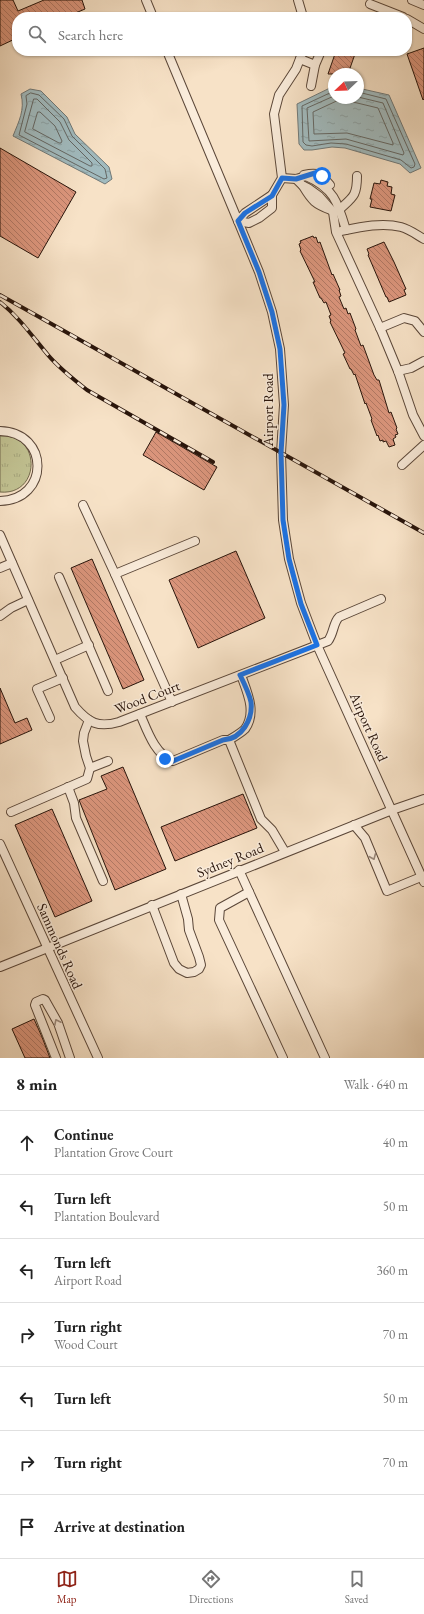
<!DOCTYPE html>
<html lang="en">
<head>
<meta charset="utf-8">
<style>
	body { margin:0; font-family:"EB Garamond",serif; background:#f2f2f2; color:#222 }
	.compass { position:absolute; left:328px; top:68px; width:36px; height:36px; border-radius:50%; background:#fff; box-shadow:0 1px 3px #0004; rotate:247deg }
	.stop { position:absolute; width:12px; height:12px; margin:-9px; border:3px solid #1a73e8; border-radius:50%; background:#fff }
	.stop.end { background:#1a73e8; border-color:#fff; box-shadow:0 1px 4px #0008 }
	.list { margin:0; padding:0; list-style:none }
	h2 { display:flex; justify-content:space-between; align-items:center; height:52px; margin:0; padding:0 16px; font-size:17px }
	h2 small { font-size:13px; font-weight:400; color:#767676 }
	.list li { display:grid; grid-template-columns:26px 1fr auto; gap:12px; align-items:center; box-sizing:border-box; height:64px; padding:0 16px; border-top:1px solid #e0e0e0 }
	.list b { display:block; font-size:15px; white-space:nowrap }
	.list p { margin:0; font-size:13px; white-space:nowrap; color:#767676 }
	.list em { font-size:13px; font-style:normal; color:#767676 }
	.icon { flex:none; width:22px; height:22px; fill:none; stroke:currentColor; stroke-width:2; stroke-linecap:round; stroke-linejoin:round }
	.map { position:relative; flex:none; width:424px; height:1058px; overflow:hidden }
	.search { position:absolute; background:#fff; box-shadow:0 1px 3px #0004; left:12px; right:12px; top:12px; height:44px; display:flex; align-items:center; gap:10px; box-sizing:border-box; padding:0 14px; border-radius:16px; color:#767676; font-size:15px }
	.sheet { height:500px; background:#fff }
	nav { display:flex; justify-content:space-around; align-items:center; box-sizing:border-box; height:56px; border-top:1px solid #e0e0e0; background:#fff; font-size:11px; color:#767676 }
	nav a { display:grid; justify-items:center; gap:2px }
	nav .on { color:#8f2418 }
	.map>svg:first-child { display:block }
</style>
</head>
<body>
<div class="map">
<svg width="424" height="1058" viewBox="0 0 424 1058">
	<defs>
		<pattern id="grass-tufts" width="24" height="20" patternUnits="userSpaceOnUse"><rect width="24" height="20" fill="#c1c292"/><path d="M3 7l-1-3M5 7V3M7 7l1-3M15 17l-1-3M17 17v-4M19 17l1-3" fill="none" stroke="#a6a67d"/></pattern>
		<pattern id="water-ripples" width="26" height="14" patternUnits="userSpaceOnUse"><rect width="26" height="14" fill="#a1bbbf"/><path d="M2 4q2-2 4 0t4 0M15 11q2-2 4 0t4 0" fill="none" stroke="#8ba0a3"/></pattern>
		<pattern id="building-back-hatch" width="6" height="6" patternUnits="userSpaceOnUse"><rect width="6" height="6" fill="#dc967d"/><path d="M-1 5l2 2M0 0l6 6M5-1l2 2" fill="none" stroke="#b27965"/></pattern>
	</defs>
	<rect width="100%" height="100%" fill="#f7e2c7"/>
	<filter id="stains"><feTurbulence type="fractalNoise" baseFrequency=".005" numOctaves="4"/><feColorMatrix values="0 0 0 0 .2 0 0 0 0 .09 0 0 0 0 .02 0 0 0 .5 -.17"/></filter>
	<radialGradient id="worn" r=".72"><stop offset=".6" stop-color="#630" stop-opacity="0"/><stop offset="1" stop-color="#630" stop-opacity=".3"/></radialGradient>
	<!-- grass -->
	<path fill="url(#grass-tufts)" stroke="#746a4e" d="M 0,436 C 42,433 41,496 0,492 Z"/>
	<!-- water -->
	<g fill="url(#water-ripples)" stroke="#707877">
		<polygon points="334,86 334,98 358,98 358,88 389,95 421,168 410,173 400,164 345,148 332,147 312,150 304,150 299,144 297,104"/>
		<path d="M 30,89 L 41,91 L 67,117 L 75,134 L 109,167 L 112,179 L 105,184 L 13,136 C 19,121 25,110 21,94 Z"/>
	</g>
	<g fill="none" stroke-linecap="round" stroke-linejoin="round">
		<!-- shore -->
		<g stroke="#646764" stroke-width="1">
			<polyline points="334,91 302,106 303,142 306,145 312,146 331,143 346,144 401,160 411,168 414,167 415,164 386,99 358,92"/>
			<polygon points="31,93 39,95 64,119 72,136 105,169 107,178 104,179 19,135 27,104 26,96"/>
			<polyline points="334,96 307,108 309,141 346,139 403,155 404,153 383,103 358,97"/>
			<polyline points="343,98 313,112 314,134 347,133 393,145 393,143 378,108 353,102 347,98"/>
			<polygon points="34,99 37,99 60,122 69,140 92,163 92,166 90,166 25,132"/>
			<polygon points="38,112 40,112 55,126 62,141 61,143 59,143 33,129"/>
		</g>
	</g>
	<!-- building -->
	<g fill="url(#building-back-hatch)" stroke="#27130a">
		<polygon points="0,0 13,0 18,11 44,0 82,0 85,9 66,17 17,17 17,38 0,46"/>
		<polygon points="424,48 424,99 423,100 407,54"/>
		<polygon points="336,51 356,51 348,74 328,74"/>
		<polygon points="0,148 76,192 38,258 0,236"/>
		<polygon points="381,180 388,182 387,186 392,187 391,194 395,195 391,211 370,207 372,199 370,199 374,183 380,184"/>
		<polygon points="313,236 314,238 316,237 318,243 320,242 332,275 333,274 340,290 339,290 341,296 339,297 344,309 346,308 348,314 350,313 356,329 355,330 361,346 363,345 374,375 377,380 379,380 389,413 391,412 397,428 396,429 398,434 395,435 396,437 393,439 395,445 389,447 386,441 383,442 383,440 380,441 378,435 377,436 371,420 372,419 366,403 365,404 355,374 354,375 351,369 350,369 343,354 345,353 330,322 331,321 329,316 331,315 326,302 324,303 321,298 320,298 313,282 315,282 300,251 301,250 299,244 301,243 300,241"/>
		<polygon points="384,242 394,262 406,289 404,290 406,295 389,302 387,297 386,297 368,255 369,254 367,249"/>
		<polygon points="156,432 217,467 204,490 143,455"/>
		<polygon points="236,551 265,618 198,648 169,580"/>
		<polygon points="92,559 144,680 123,689 71,568"/>
		<polygon points="0,688 15,723 27,718 32,730 0,744"/>
		<polygon points="123,767 166,869 115,890 79,800 107,789 101,776"/>
		<polygon points="243,794 257,828 175,861 161,827"/>
		<polygon points="52,809 92,901 55,917 15,825"/>
		<polygon points="34,1019 42,1037 50,1058 25,1058 12,1029"/>
	</g>
	<g fill="none" stroke-linecap="round" stroke-linejoin="round">
		<defs>
			<g id="minor">
				<polyline points="146,0 153,17"/>
				<polyline points="298,0 303,17"/>
				<polyline points="412,0 424,5"/>
				<polyline points="370,4 403,17"/>
				<polyline points="407,19 424,29"/>
				<polyline points="167,51 238,221 259,272 272,312 280,349 284,405 281,453 283,520 289,559 301,603 317,645 424,882"/>
				<polyline points="300,59 315,65"/>
				<polyline points="311,86 315,65 321,51"/>
				<path d="M 304,175 C 318,172 321,174 330,185"/>
				<path d="M 282,178 L 296,179 L 306,176 C 334,188 338,203 346,230"/>
				<polyline points="296,179 302,185 308,188 319,196 333,212 336,232 381,330 398,371 413,415 424,436"/>
				<path d="M 303,186 C 312,201 315,204 331,210"/>
				<polyline points="272,195 282,178 274,114 279,95 296,69 303,51"/>
				<polygon points="272,195 272,208 259,218 249,223 238,221 245,213"/>
				<path d="M 340,209 C 353,197 357,196 357,176"/>
				<path d="M 341,231 C 360,227 382,222 401,227 C 409,229 417,235 424,239"/>
				<polyline points="380,328 404,318 415,321 424,332"/>
				<polyline points="398,371 411,368 424,361"/>
				<path d="M 0,431 C 50,432 50,500 0,501"/>
				<polyline points="402,465 424,445"/>
				<polyline points="83,505 115,574"/>
				<path d="M 0,535 L 75,707 C 89,723 98,728 119,722 L 328,641 C 334,633 333,623 339,617 L 381,599"/>
				<polyline points="0,568 12,563"/>
				<polyline points="59,577 108,691"/>
				<polyline points="0,616 11,608 28,600"/>
				<polyline points="55,660 89,645"/>
				<polyline points="172,702 115,574 195,541"/>
				<path d="M 140,714 C 147,730 155,755 173,761 L 223,740 L 229,740 L 261,819 L 272,830 L 285,852"/>
				<polyline points="50,718 37,689 63,678"/>
				<path d="M 229,740 C 234,737 241,733 245,729 C 257,712 247,692 241,675"/>
				<polyline points="90,768 108,761"/>
				<polyline points="68,787 74,803 76,818 103,881"/>
				<polyline points="11,812 87,779 90,768 86,756 83,741 84,733 89,720"/>
				<polyline points="354,825 365,838 387,891 421,877"/>
				<polyline points="0,844 98,1058"/>
				<polyline points="239,870 325,1058"/>
				<polyline points="249,892 220,908 219,920 283,1058"/>
				<polyline points="152,905 174,963 179,969 187,973 194,972 199,969 201,965 199,957 189,930 188,919 181,894"/>
				<polyline points="0,967 392,810 424,799"/>
				<polyline points="56,1058 35,1005 36,1002 43,999 45,1000 58,1023 70,1058"/>
			</g>
		</defs>
		<!-- minor casing -->
		<use href="#minor" stroke="#5b4739" stroke-width="10"/>
		<!-- minor -->
		<use href="#minor" stroke="#faecdb" stroke-width="8"/>
		<defs>
			<g id="rail">
				<polyline points="0,295 424,533"/>
				<path d="M 0,302 C 19,317 32,336 48,355 C 59,368 73,379 87,390 L 213,462"/>
			</g>
		</defs>
		<!-- rail casing -->
		<use href="#rail" stroke="#27130a" stroke-width="4"/>
		<!-- rail -->
		<use href="#rail" stroke="#faecdb" stroke-width="2.5" stroke-dasharray="8" stroke-linecap="butt"/>
	</g>
	<!-- one-way arrows -->
	<defs><path id="oneway-chevron" d="M-2-3.5L2.5 0L-2 3.5" fill="none" stroke-width="1.6" stroke-linecap="round" stroke-linejoin="round"/></defs>
	<g stroke="#9b8a7d">
		<use href="#oneway-chevron" transform="translate(373 857) rotate(67)"/>
		<use href="#oneway-chevron" transform="translate(57 1022) rotate(-116)"/>
	</g>
	<g fill="none" stroke-linecap="round" stroke-linejoin="round">
		<!-- route -->
		<path stroke="#1a73e8" stroke-width="5" d="M 165,759 L 173,761 L 223,740 C 242,739 253,719 251,702 C 249,693 244,683 240,675 L 317,645 L 301,604 L 289,559 L 283,520 L 281,453 L 284,405 L 280,349 L 272,312 L 259,272 L 238,221 L 245,213 L 272,196 L 282,178 L 296,179 L 315,173 L 322,176"/>
	</g>
	<g text-anchor="middle" dominant-baseline="central" stroke-width="3" stroke-linejoin="round" paint-order="stroke">
		<!-- street labels -->
		<g font-size="14" fill="#27130a" stroke="#faecdb">
			<text transform="translate(268 410) rotate(-90)">Airport Road</text>
			<text transform="translate(147 697) rotate(-21)">Wood Court</text>
			<text transform="translate(369 727) rotate(66)">Airport Road</text>
			<text transform="translate(230 860) rotate(-22)">Sydney Road</text>
			<text transform="translate(60 946) rotate(66)">Sammonds Road</text>
		</g>
	</g>
	<rect width="100%" height="100%" filter="url(#stains)"/>
	<rect width="100%" height="100%" fill="url(#worn)"/>
</svg>
<svg class="compass" viewBox="-18 -18 36 36"><path d="M0-13l5 13h-10z" fill="#e53935"/><path d="M0 13l5-13h-10z" fill="#767676"/></svg>
<div class="stop" style="left:322px;top:176px"></div>
<div class="stop end" style="left:165px;top:759px"></div>
<div class="search"><svg class="icon" aria-label="search" viewBox="0 0 24 24"><circle cx="10" cy="10" r="6"/><path d="M15 15l6 6"/></svg>Search here</div>
</div>
<section class="sheet">
<h2>8 min<small>Walk · 640 m</small></h2>
<ul class="list">
<li><svg class="icon" aria-label="ahead" viewBox="0 0 24 24"><path d="M12 20V5M6 11l6-6 6 6"/></svg><div><b>Continue</b><p>Plantation Grove Court</p></div><em>40 m</em></li>
<li><svg class="icon" aria-label="left" viewBox="0 0 24 24"><path d="M17 20v-9H6M10 6l-5 5 5 5"/></svg><div><b>Turn left</b><p>Plantation Boulevard</p></div><em>50 m</em></li>
<li><svg class="icon" aria-label="left" viewBox="0 0 24 24"><path d="M17 20v-9H6M10 6l-5 5 5 5"/></svg><div><b>Turn left</b><p>Airport Road</p></div><em>360 m</em></li>
<li><svg class="icon" aria-label="right" viewBox="0 0 24 24"><path d="M7 20v-9h11M14 6l5 5-5 5"/></svg><div><b>Turn right</b><p>Wood Court</p></div><em>70 m</em></li>
<li><svg class="icon" aria-label="left" viewBox="0 0 24 24"><path d="M17 20v-9H6M10 6l-5 5 5 5"/></svg><div><b>Turn left</b></div><em>50 m</em></li>
<li><svg class="icon" aria-label="right" viewBox="0 0 24 24"><path d="M7 20v-9h11M14 6l5 5-5 5"/></svg><div><b>Turn right</b></div><em>70 m</em></li>
<li><svg class="icon" aria-label="arrive" viewBox="0 0 24 24"><path d="M6 21V4h12l-3 4 3 4H6"/></svg><div><b>Arrive at destination</b></div></li>
</ul>
</section>
<nav>
<a class="on"><svg class="icon" aria-label="map" viewBox="0 0 24 24"><path d="M3 6l6-2 6 2 6-2v14l-6 2-6-2-6 2zM9 4v14M15 6v14"/></svg>Map</a>
<a><svg class="icon" aria-label="directions" viewBox="0 0 24 24"><path d="M12 3l9 9-9 9-9-9zM9 14v-3h6M13 9l2 2-2 2"/></svg>Directions</a>
<a><svg class="icon" aria-label="saved" viewBox="0 0 24 24"><path d="M7 4h10v16l-5-4-5 4z"/></svg>Saved</a>
</nav>
</body>
</html>
